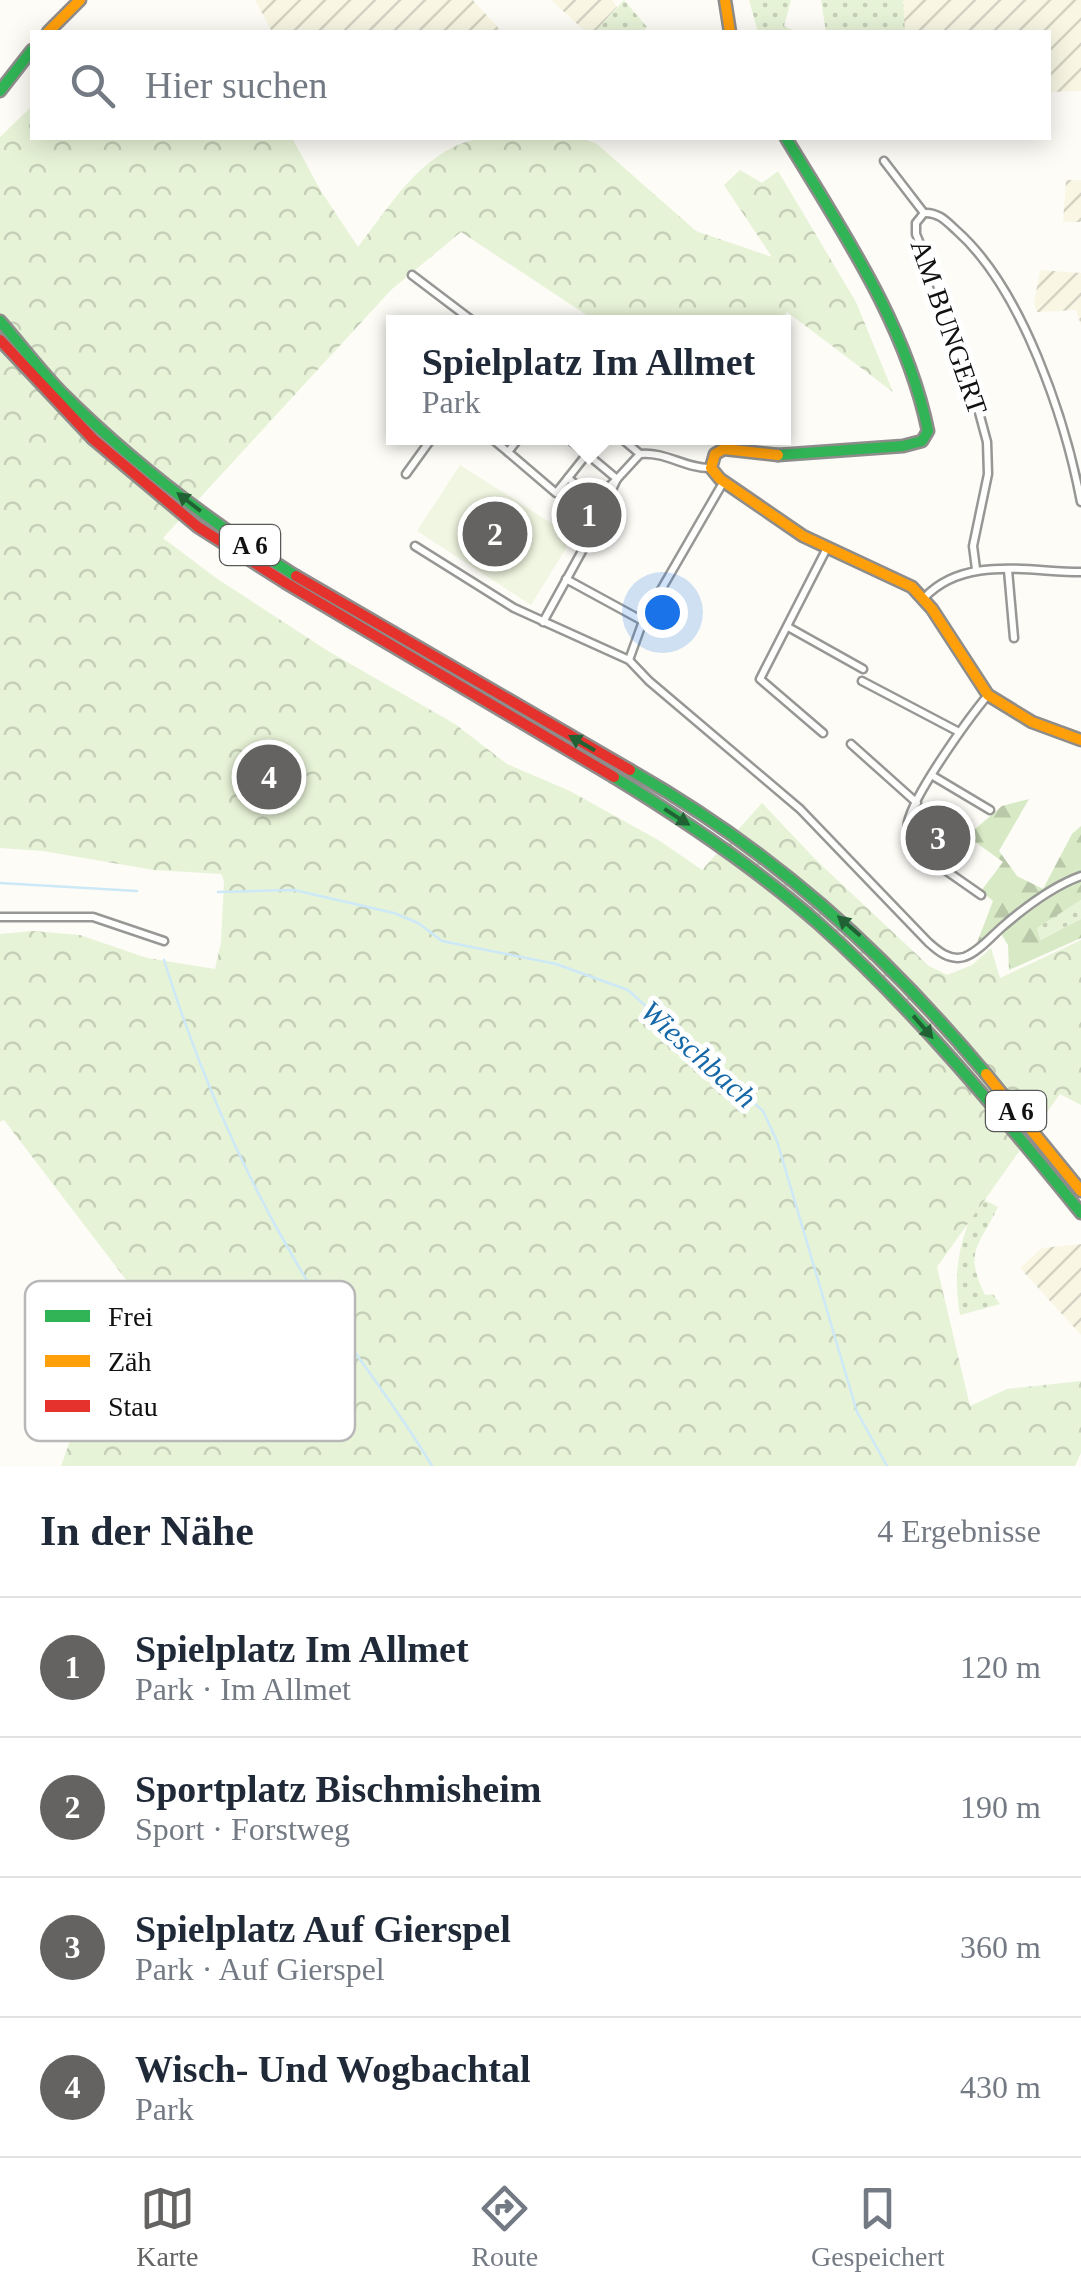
<!DOCTYPE html>
<html lang="de">
<head>
<meta charset="utf-8">
<style>
	body { margin:0; font-family:"Times New Roman",serif; background:#f2f2f3; color:#1f2937 }
	.you { position:absolute; left:662px; top:612px; width:35px; height:35px; margin:-25px; border:8px solid #fff; border-radius:50%; background:#1a73e8; box-shadow:0 0 0 15px #1a73e833 }
	.badge { display:grid; place-items:center; width:65px; height:65px; border-radius:50%; background:#646362; color:#fff; font-size:32px; font-weight:700 }
	.pin { position:absolute; translate:-50% -50%; border:5px solid #fff; box-shadow:0 2px 10px #0006 }
	.popup { position:absolute; left:386px; top:315px; width:405px; height:130px; box-sizing:border-box; display:grid; place-content:center; border-radius:0px; background:#fff; filter:drop-shadow(0 2px 8px #0005); font-size:32px; white-space:nowrap; color:#747a83 }
	.popup b { font-size:38px; color:#1f2937 }
	.popup::after { content:''; position:absolute; left:50%; top:100%; margin-left:-20px; border:20px solid transparent; border-top-color:#fff }
	.list { margin:0; padding:0; list-style:none }
	h2 { display:flex; justify-content:space-between; align-items:center; height:130px; margin:0; padding:0 40px; font-size:42px }
	h2 small { font-size:32px; font-weight:400; color:#747a83 }
	.list li { display:grid; grid-template-columns:65px 1fr auto; gap:30px; align-items:center; box-sizing:border-box; height:140px; padding:0 40px; border-top:2px solid #e0e1e3 }
	.list b { display:block; font-size:38px; white-space:nowrap }
	.list p { margin:0; font-size:32px; white-space:nowrap; color:#747a83 }
	.list em { font-size:32px; font-style:normal; color:#747a83 }
	.icon { flex:none; width:55px; height:55px; fill:none; stroke:currentColor; stroke-width:2; stroke-linecap:round; stroke-linejoin:round }
	.map { position:relative; flex:none; width:1081px; height:1466px; overflow:hidden }
	.search { position:absolute; background:#fff; box-shadow:0 5px 25px #0003; left:30px; right:30px; top:30px; height:110px; display:flex; align-items:center; gap:25px; box-sizing:border-box; padding:0 35px; border-radius:0px; color:#747a83; font-size:38px }
	.sheet { height:690px; background:#fff }
	nav { display:flex; justify-content:space-around; align-items:center; box-sizing:border-box; height:140px; border-top:2px solid #e0e1e3; background:#fff; font-size:28px; color:#747a83 }
	nav a { display:grid; justify-items:center; gap:5px }
	nav .on { color:#646362 }
	.map>svg:first-child { display:block }
</style>
</head>
<body>
<div class="map">
<svg width="1081" height="1466" viewBox="0 0 1081 1466">
	<defs>
		<pattern id="farmland-furrows" width="10" height="10" patternUnits="userSpaceOnUse" patternTransform="scale(2.5)"><rect width="10" height="10" fill="#f9f7e4"/><path d="M-1 1l2-2M0 10L10 0M9 11l2-2" fill="none" stroke="#d4d3c3"/></pattern>
		<pattern id="grass-dots" width="8" height="8" patternUnits="userSpaceOnUse" patternTransform="scale(2.5)"><rect width="8" height="8" fill="#e7f3d7"/><path d="M2 2h.1M6 6h.1" fill="none" stroke="#c5cfb8" stroke-width="1.8" stroke-linecap="round"/></pattern>
		<pattern id="forest-firs" width="22" height="20" patternUnits="userSpaceOnUse" patternTransform="scale(2.5)"><rect width="22" height="20" fill="#d8eac5"/><path d="M5 1l3.5 6h-7zM16 11l3.5 6h-7z" fill="#b8c8a8"/></pattern>
		<pattern id="park-crowns" width="20" height="18" patternUnits="userSpaceOnUse" patternTransform="scale(2.5)"><rect width="20" height="18" fill="#e7f3d7"/><path d="M2 6a3 3 0 1 1 6 0M12 15a3 3 0 1 1 6 0" fill="none" stroke="#c5cfb8"/></pattern>
	</defs>
	<rect width="100%" height="100%" fill="#fdfcf7"/>
	<!-- farmland -->
	<g fill="url(#farmland-furrows)">
		<polygon points="255,0 473,0 502,32 272,32"/>
		<polygon points="551,0 612,0 617,7 595,32 586,32"/>
		<polygon points="906,0 1081,0 1081,91 1049,92 1048,32 905,32 901,15 903,1"/>
		<polygon points="1066,180 1081,180 1081,222 1063,222"/>
		<polygon points="1040,270 1081,273 1081,325 1076,310 1037,312 1034,304"/>
		<polygon points="1081,1244 1081,1335 1020,1268 1042,1248"/>
	</g>
	<!-- grass -->
	<g fill="url(#grass-dots)">
		<polygon points="624,0 647,27 643,32 595,32"/>
		<polygon points="749,0 791,0 784,26 797,32 758,32"/>
		<polygon points="821,0 906,0 903,1 905,32 826,32"/>
		<polygon points="1081,900 1081,919 1039,940 1036,928"/>
		<path d="M 979,1197 L 998,1207 C 978,1248 964,1251 985,1295 L 993,1294 L 1000,1304 L 960,1315 C 952,1267 960,1241 979,1197 Z"/>
	</g>
	<!-- forest -->
	<polygon fill="url(#forest-firs)" points="1029,799 999,851 1017,876 1043,889 1072,834 1081,826 1081,900 1037,928 1040,940 1081,919 1081,938 1009,970 1008,945 998,929 975,948 993,901 981,891 1003,862 967,836 1002,806"/>
	<!-- park -->
	<g fill="url(#park-crowns)">
		<path d="M 32,106 L 32,138 L 292,138 L 321,191 L 358,247 C 392,204 423,148 482,138 C 513,132 550,138 582,138 L 597,144 L 696,231 L 772,257 L 724,185 L 740,170 L 762,183 L 778,171 L 856,302 L 893,392 L 787,312 L 778,322 L 597,322 L 461,232 L 391,290 L 163,538 L 216,578 L 328,651 L 455,724 L 507,764 L 570,791 L 660,841 L 702,870 L 762,803 L 817,861 L 929,966 L 947,975 L 972,965 L 991,948 L 1000,978 L 1081,940 L 1081,1105 L 1060,1094 L 937,1267 L 970,1406 L 1007,1389 L 1081,1381 L 1081,1453 L 1075,1466 L 61,1466 L 127,1281 L 4,1120 L 0,1122 L 0,934 L 33,931 L 80,935 L 147,958 L 215,969 L 221,942 L 224,881 L 221,874 L 154,870 L 43,851 L 0,848 L 0,137 Z"/>
		<polygon points="919,808 964,835 943,864 914,840 911,823"/>
	</g>
	<!-- pitch -->
	<polygon fill="#f0f6e1" points="460,465 573,537 531,605 417,531"/>
	<g fill="none" stroke-linecap="round" stroke-linejoin="round">
		<!-- stream -->
		<g stroke="#cde8f7" stroke-width="2.5">
			<polyline points="0,883 137,891"/>
			<polyline points="218,892 294,890 394,913 418,923 442,941 556,964 628,990 763,1111 777,1141 857,1412 887,1466"/>
			<path d="M 164,960 C 197,1066 240,1167 296,1262 C 336,1333 391,1396 432,1466"/>
		</g>
		<defs>
			<g id="street">
				<polyline points="884,161 924,213"/>
				<polyline points="924,213 916,223 916,234 959,338 987,442 988,474 973,546 976,569"/>
				<path d="M 924,213 C 939,212 947,222 957,231 C 1022,289 1065,418 1081,502"/>
				<polyline points="412,275 474,322"/>
				<polyline points="491,438 508,452"/>
				<polyline points="519,438 508,452 556,493 587,454"/>
				<polyline points="568,438 617,479 600,495 592,498 568,478"/>
				<path d="M 621,438 L 640,454 C 665,451 686,469 711,468"/>
				<polyline points="406,474 432,438"/>
				<path d="M 415,546 L 514,608 L 629,660 L 649,681 L 800,809 L 928,942 C 938,951 949,961 964,957 C 977,953 991,937 1001,928 C 1024,908 1053,886 1081,876"/>
				<polyline points="1008,570 1014,638"/>
				<polyline points="566,579 643,621"/>
				<path d="M 924,598 C 964,555 1029,572 1081,572"/>
				<polyline points="543,622 587,542 617,479 640,454"/>
				<polyline points="788,627 863,669"/>
				<polyline points="629,660 643,621 724,481"/>
				<polyline points="862,681 959,732"/>
				<polyline points="823,733 760,679 827,548"/>
				<polyline points="851,744 917,803"/>
				<polyline points="933,776 990,810"/>
				<path d="M 981,895 L 918,851 C 911,842 906,834 908,822 C 914,794 968,719 988,695"/>
				<polyline points="0,917 93,917 164,941"/>
			</g>
			<g id="fast">
				<polyline points="0,91 32,50"/>
				<path d="M 0,321 C 20,344 39,369 60,391 C 131,462 211,523 296,576"/>
				<path d="M 778,455 L 903,446 L 922,441 L 928,431 C 906,324 842,231 786,138"/>
				<path d="M 630,770 C 774,852 880,948 986,1074"/>
				<path d="M 614,777 C 686,821 756,868 819,924 C 916,1011 999,1112 1081,1213"/>
			</g>
			<g id="slow">
				<polyline points="725,0 730,32"/>
				<polyline points="48,32 80,0"/>
				<polyline points="778,455 724,449 715,454 711,468 720,479 803,536 912,587 932,609 988,695 1032,722 1081,740"/>
				<polyline points="986,1074 1081,1191"/>
			</g>
			<g id="jam">
				<polyline points="0,340 93,439 198,527 286,583 614,777"/>
				<polyline points="296,576 630,770"/>
			</g>
		</defs>
		<!-- street casing -->
		<use href="#street" stroke="#979795" stroke-width="11"/>
		<!-- fast casing -->
		<use href="#fast" stroke="#8e8d8b" stroke-width="15"/>
		<!-- slow casing -->
		<use href="#slow" stroke="#8e8d8b" stroke-width="15"/>
		<!-- jam casing -->
		<use href="#jam" stroke="#8e8d8b" stroke-width="15"/>
		<!-- street -->
		<use href="#street" stroke="#fffffe" stroke-width="6"/>
		<!-- fast -->
		<use href="#fast" stroke="#30b455" stroke-width="10"/>
		<!-- slow -->
		<use href="#slow" stroke="#ff9f0a" stroke-width="10"/>
		<!-- jam -->
		<use href="#jam" stroke="#e5322d" stroke-width="10"/>
	</g>
	<!-- one-way arrows -->
	<defs><path id="oneway-solid" d="M-6-.8H1V-3.2L6.5 0L1 3.2V.8H-6Z" transform="scale(2.5)"/></defs>
	<g fill="#206233">
		<use href="#oneway-solid" transform="translate(189 502) rotate(-142)"/>
		<use href="#oneway-solid" transform="translate(582 743) rotate(-150)"/>
		<use href="#oneway-solid" transform="translate(677 817) rotate(33)"/>
		<use href="#oneway-solid" transform="translate(849 926) rotate(-139)"/>
		<use href="#oneway-solid" transform="translate(923 1027) rotate(49)"/>
	</g>
	<g text-anchor="middle" dominant-baseline="central" stroke-width="10" stroke-linejoin="round" paint-order="stroke">
		<!-- shield labels -->
		<g fill="#fff" stroke="#585858" stroke-width="2.5">
			<rect x="220" y="525" width="60" height="40" rx="8"/>
			<rect x="986" y="1091" width="60" height="40" rx="8"/>
		</g>
		<g font-size="25" font-weight="bold" fill="#111">
			<text x="250" y="545">A 6</text>
			<text x="1016" y="1111">A 6</text>
		</g>
		<!-- street labels -->
		<g font-size="28" fill="#111" stroke="#fff">
			<text transform="translate(949 327) rotate(71)">AM BUNGERT</text>
		</g>
		<!-- water labels -->
		<g font-size="30" font-style="italic" fill="#1768a6" stroke="#fff">
			<text transform="translate(699 1054) rotate(42)">Wieschbach</text>
		</g>
	</g>
	<!-- legend -->
	<rect x="25" y="1281" width="330" height="160" rx="15" fill="#fff" stroke="#b8b8b8" stroke-width="2.5"/>
	<rect x="45" y="1310" width="45" height="12" fill="#30b455"/>
	<rect x="45" y="1355" width="45" height="12" fill="#ff9f0a"/>
	<rect x="45" y="1400" width="45" height="12" fill="#e5322d"/>
	<g font-size="28" fill="#111">
		<text x="108" y="1326">Frei</text>
		<text x="108" y="1371">Zäh</text>
		<text x="108" y="1416">Stau</text>
	</g>
</svg>
<div class="you"></div>
<div class="pin badge" style="left:589px;top:515px">1</div>
<div class="popup"><b>Spielplatz Im Allmet</b>Park</div>
<div class="pin badge" style="left:495px;top:534px">2</div>
<div class="pin badge" style="left:938px;top:838px">3</div>
<div class="pin badge" style="left:269px;top:777px">4</div>
<div class="search"><svg class="icon" aria-label="search" viewBox="0 0 24 24"><circle cx="10" cy="10" r="6"/><path d="M15 15l6 6"/></svg>Hier suchen</div>
</div>
<section class="sheet">
<h2>In der Nähe<small>4 Ergebnisse</small></h2>
<ul class="list">
<li><span class="badge">1</span><div><b>Spielplatz Im Allmet</b><p>Park · Im Allmet</p></div><em>120 m</em></li>
<li><span class="badge">2</span><div><b>Sportplatz Bischmisheim</b><p>Sport · Forstweg</p></div><em>190 m</em></li>
<li><span class="badge">3</span><div><b>Spielplatz Auf Gierspel</b><p>Park · Auf Gierspel</p></div><em>360 m</em></li>
<li><span class="badge">4</span><div><b>Wisch- Und Wogbachtal</b><p>Park</p></div><em>430 m</em></li>
</ul>
</section>
<nav>
<a class="on"><svg class="icon" aria-label="map" viewBox="0 0 24 24"><path d="M3 6l6-2 6 2 6-2v14l-6 2-6-2-6 2zM9 4v14M15 6v14"/></svg>Karte</a>
<a><svg class="icon" aria-label="directions" viewBox="0 0 24 24"><path d="M12 3l9 9-9 9-9-9zM9 14v-3h6M13 9l2 2-2 2"/></svg>Route</a>
<a><svg class="icon" aria-label="saved" viewBox="0 0 24 24"><path d="M7 4h10v16l-5-4-5 4z"/></svg>Gespeichert</a>
</nav>
</body>
</html>
